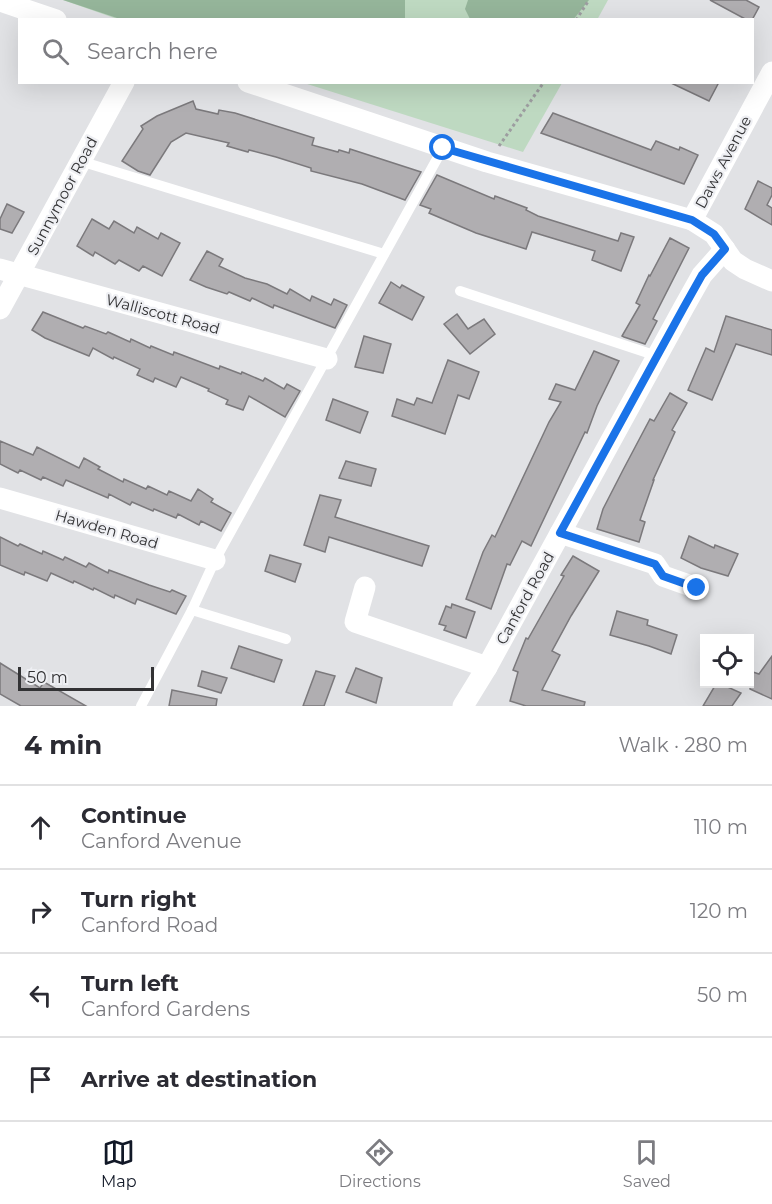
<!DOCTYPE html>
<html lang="en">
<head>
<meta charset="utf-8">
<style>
	body { margin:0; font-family:Montserrat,sans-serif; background:#f7f7f7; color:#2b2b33 }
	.controls { position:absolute; right:18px; bottom:18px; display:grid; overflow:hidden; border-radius:0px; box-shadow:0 6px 24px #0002 }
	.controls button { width:54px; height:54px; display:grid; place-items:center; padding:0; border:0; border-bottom:2px solid #e1e1e2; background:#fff; color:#2b2b33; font:30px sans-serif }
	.scale { position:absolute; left:18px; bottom:15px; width:136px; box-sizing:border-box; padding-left:6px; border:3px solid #323234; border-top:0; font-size:16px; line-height:21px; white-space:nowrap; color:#323234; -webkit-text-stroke:4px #eeeff3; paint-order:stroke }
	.stop { position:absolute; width:18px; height:18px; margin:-14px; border:4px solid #1a73e8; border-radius:50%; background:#fff }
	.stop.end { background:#1a73e8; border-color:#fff; box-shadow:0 2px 6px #0008 }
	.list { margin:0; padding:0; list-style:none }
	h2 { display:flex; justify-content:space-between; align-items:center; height:78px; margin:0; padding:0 24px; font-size:26px }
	h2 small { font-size:20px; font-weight:400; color:#7c7c81 }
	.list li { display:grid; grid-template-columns:39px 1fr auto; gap:18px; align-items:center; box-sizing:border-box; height:84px; padding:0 24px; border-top:2px solid #e1e1e2 }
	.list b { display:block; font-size:22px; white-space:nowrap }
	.list p { margin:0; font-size:20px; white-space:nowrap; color:#7c7c81 }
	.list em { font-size:20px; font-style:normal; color:#7c7c81 }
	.icon { flex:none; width:33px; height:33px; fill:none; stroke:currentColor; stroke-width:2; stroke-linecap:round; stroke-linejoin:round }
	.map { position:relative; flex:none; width:772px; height:706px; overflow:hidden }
	.search { position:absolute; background:#fff; box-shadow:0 6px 24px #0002; left:18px; right:18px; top:18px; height:66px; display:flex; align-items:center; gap:15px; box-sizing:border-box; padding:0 21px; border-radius:0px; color:#7c7c81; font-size:22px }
	.sheet { height:414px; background:#fff }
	nav { display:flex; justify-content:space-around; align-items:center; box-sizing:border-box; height:84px; border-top:2px solid #e1e1e2; background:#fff; font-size:16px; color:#7c7c81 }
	nav a { display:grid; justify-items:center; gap:3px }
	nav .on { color:#111827 }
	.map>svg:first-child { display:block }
</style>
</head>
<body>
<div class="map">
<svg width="772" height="706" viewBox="0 0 772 706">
	<rect width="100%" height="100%" fill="#e1e2e5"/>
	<!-- green -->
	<g fill="#bed9c1">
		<polygon points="63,0 608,0 597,20 120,20"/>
		<polygon points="304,83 562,83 523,152"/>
	</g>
	<!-- forest -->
	<g fill="#95b59a">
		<polygon points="63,0 405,0 405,19 120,19"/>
		<polygon points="468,0 589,0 573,20 470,19 465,9"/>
	</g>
	<!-- building -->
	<g fill="#b0aeb1" stroke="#7b797c" stroke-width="1.5">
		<polygon points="710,0 746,0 759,7 752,20 747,20"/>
		<polygon points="669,82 719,82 709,101"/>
		<polygon points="193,101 196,109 218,114 219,110 235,113 314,138 312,145 338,152 339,150 349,153 350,149 421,172 405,200 362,184 311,171 311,168 276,157 249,150 248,152 227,146 229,143 186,133 171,142 150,175 138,171 122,161 143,129 141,126 157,116"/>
		<polygon points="553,113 651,150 656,141 679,150 680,147 698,155 684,184 541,133"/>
		<polygon points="437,175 494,199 495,196 527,208 526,210 538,216 618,241 621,233 634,237 621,271 592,260 595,251 532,232 526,249 476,233 429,213 431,209 420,205"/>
		<polygon points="758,181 772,188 772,195 767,205 772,208 772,225 745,209"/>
		<polygon points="7,204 24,212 12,233 0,229 0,219"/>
		<polygon points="92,219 109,229 114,221 134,233 137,227 158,239 161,233 180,243 162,276 143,266 139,271 119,260 115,264 95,252 93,256 77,246"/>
		<polygon points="670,238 689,248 653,319 657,321 645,344 624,337 622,336 640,305 636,303 649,275 650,276"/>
		<polygon points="207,251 223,259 219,266 245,278 267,284 287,294 290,289 310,301 312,296 331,305 334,299 347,305 335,328 274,305 273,308 252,298 250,301 229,292 227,294 206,287 190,280"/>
		<polygon points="391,282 400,288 402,285 424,297 412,320 379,303"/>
		<polygon points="43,312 83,328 85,326 106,334 108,332 130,342 131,339 150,348 151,346 173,355 174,352 219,369 220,366 241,374 242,372 263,381 265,378 284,389 287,384 300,391 285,417 249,396 243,410 226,404 228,400 208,391 209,389 181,377 176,387 155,378 153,382 137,375 140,369 114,357 113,359 93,348 89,356 45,338 32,330"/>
		<polygon points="457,314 468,329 484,319 495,334 470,354 444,324"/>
		<polygon points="726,316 772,330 772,355 736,344 712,400 688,390 706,348 714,352"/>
		<polygon points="364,336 391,344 383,373 355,367"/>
		<polygon points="594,351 619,361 597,406 587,433 585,432 531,546 522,541 510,565 507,564 491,609 466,599 483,552 492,535 495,537 549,422 561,402 549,399 556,384 575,390"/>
		<polygon points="448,360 479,372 469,399 458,395 445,434 392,416 397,399 414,405 417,398 432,403"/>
		<polygon points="670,393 687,403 672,430 675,432 653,480 654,480 640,520 645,522 639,542 597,529 603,509 623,470 650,419 654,421"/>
		<polygon points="333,399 368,412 360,433 326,420"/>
		<polygon points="0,441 33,455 37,447 79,468 84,458 100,467 98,469 123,482 124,479 146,489 148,486 167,495 169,491 191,501 198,489 213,499 211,502 231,513 221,531 201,521 199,525 178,514 176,518 154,509 153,511 132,502 130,505 109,494 108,498 66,480 63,486 43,477 41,480 20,470 18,473 0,464"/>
		<polygon points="346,461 376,469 371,486 339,478"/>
		<polygon points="320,495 341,500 335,517 429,546 422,566 329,537 325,552 304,545"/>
		<polygon points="689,536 714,548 715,545 738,554 728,576 701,568 681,558"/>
		<polygon points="0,537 18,546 20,544 42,554 43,551 63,560 65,557 86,567 89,563 108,573 109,570 149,585 170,592 172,590 186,596 176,614 137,599 135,604 115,595 114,598 94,588 93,590 74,581 73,583 51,573 47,581 25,572 24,575 0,565"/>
		<polygon points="270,555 301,564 295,582 265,571"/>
		<polygon points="573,556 599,571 571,616 552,651 560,655 542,690 585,702 584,706 526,706 510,701 518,672 513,670 526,638 528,639 545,609 564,576 561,575"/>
		<polygon points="452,604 475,612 466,638 444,630 446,626 439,624 446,606 451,608"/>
		<polygon points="617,611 648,620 647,625 677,635 671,654 649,646 610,635"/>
		<polygon points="239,646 282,660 274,682 231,668"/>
		<polygon points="772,656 772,699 750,689 750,671 759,674"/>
		<polygon points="0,663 40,688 44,682 86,706 21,706 0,694"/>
		<polygon points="356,668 382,678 376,703 346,692"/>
		<polygon points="202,671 227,678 221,693 198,686"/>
		<polygon points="316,671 335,676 324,706 303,706"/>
		<polygon points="716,684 721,684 741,693 732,706 703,706"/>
		<polygon points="172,690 217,699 216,706 169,706"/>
	</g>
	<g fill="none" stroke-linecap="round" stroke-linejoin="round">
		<!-- path -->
		<g stroke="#9d9da0" stroke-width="3" stroke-dasharray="3 3" stroke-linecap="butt">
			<polyline points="576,20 589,0"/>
			<polyline points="499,146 544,82"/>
		</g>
		<!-- service -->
		<g stroke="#fff" stroke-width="10">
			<polyline points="80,161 384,254"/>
			<polyline points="460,291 657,356"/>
			<polyline points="192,610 286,639"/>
			<polyline points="141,706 192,610 215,560 443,148"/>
		</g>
		<!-- minor -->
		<g stroke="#fff" stroke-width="21">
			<polyline points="0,1 56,20"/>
			<polyline points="248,82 487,162 692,220 714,234 733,261 745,269 772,281"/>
			<polyline points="692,220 772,72"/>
			<polyline points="0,269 327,359"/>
			<polyline points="0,309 124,82"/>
			<polyline points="0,498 215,560"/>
			<polyline points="560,533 655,564 663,576 697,588"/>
			<polyline points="365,587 355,622 487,667"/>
			<polyline points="463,706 487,667 684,307 702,275 725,249"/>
		</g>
	</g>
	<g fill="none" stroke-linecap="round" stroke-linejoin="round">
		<!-- route -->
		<polyline stroke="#1a73e8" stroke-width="8" points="443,148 692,220 714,234 725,249 702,275 684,307 560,533 655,564 663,576 697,588"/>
	</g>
	<g text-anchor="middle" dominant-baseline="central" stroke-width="4.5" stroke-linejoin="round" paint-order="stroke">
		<!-- street labels -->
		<g font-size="15" fill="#323234" stroke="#eeeff3">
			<text transform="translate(723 162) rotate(-62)">Daws Avenue</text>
			<text transform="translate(62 196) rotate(-62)">Sunnymoor Road</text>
			<text transform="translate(163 314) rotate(15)">Walliscott Road</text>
			<text transform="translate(107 529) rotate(16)">Hawden Road</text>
			<text transform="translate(525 598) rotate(-61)">Canford Road</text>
		</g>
	</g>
</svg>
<div class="controls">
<button><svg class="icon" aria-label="locate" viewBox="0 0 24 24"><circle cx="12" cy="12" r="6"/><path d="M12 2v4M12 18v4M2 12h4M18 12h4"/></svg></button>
</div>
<div class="scale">50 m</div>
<div class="stop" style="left:443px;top:148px"></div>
<div class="stop end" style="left:697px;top:588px"></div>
<div class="search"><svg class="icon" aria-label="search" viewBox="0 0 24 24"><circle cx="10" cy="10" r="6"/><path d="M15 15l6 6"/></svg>Search here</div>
</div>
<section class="sheet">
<h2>4 min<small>Walk · 280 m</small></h2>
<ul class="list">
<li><svg class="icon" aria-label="ahead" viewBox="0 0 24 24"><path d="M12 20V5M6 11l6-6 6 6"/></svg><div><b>Continue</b><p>Canford Avenue</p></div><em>110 m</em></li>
<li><svg class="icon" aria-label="right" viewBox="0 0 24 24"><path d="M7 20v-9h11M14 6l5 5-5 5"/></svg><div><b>Turn right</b><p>Canford Road</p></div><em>120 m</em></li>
<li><svg class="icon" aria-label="left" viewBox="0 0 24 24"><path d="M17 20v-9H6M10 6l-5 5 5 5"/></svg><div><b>Turn left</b><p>Canford Gardens</p></div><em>50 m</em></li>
<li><svg class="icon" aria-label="arrive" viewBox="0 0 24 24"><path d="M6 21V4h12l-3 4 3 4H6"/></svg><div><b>Arrive at destination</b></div></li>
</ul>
</section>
<nav>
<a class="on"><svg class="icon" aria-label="map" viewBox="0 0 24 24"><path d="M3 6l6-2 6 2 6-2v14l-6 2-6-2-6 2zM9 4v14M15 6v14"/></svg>Map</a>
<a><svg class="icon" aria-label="directions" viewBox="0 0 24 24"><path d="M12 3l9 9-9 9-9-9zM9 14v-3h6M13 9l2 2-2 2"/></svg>Directions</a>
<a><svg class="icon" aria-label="saved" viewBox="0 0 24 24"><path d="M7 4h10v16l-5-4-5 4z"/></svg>Saved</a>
</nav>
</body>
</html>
